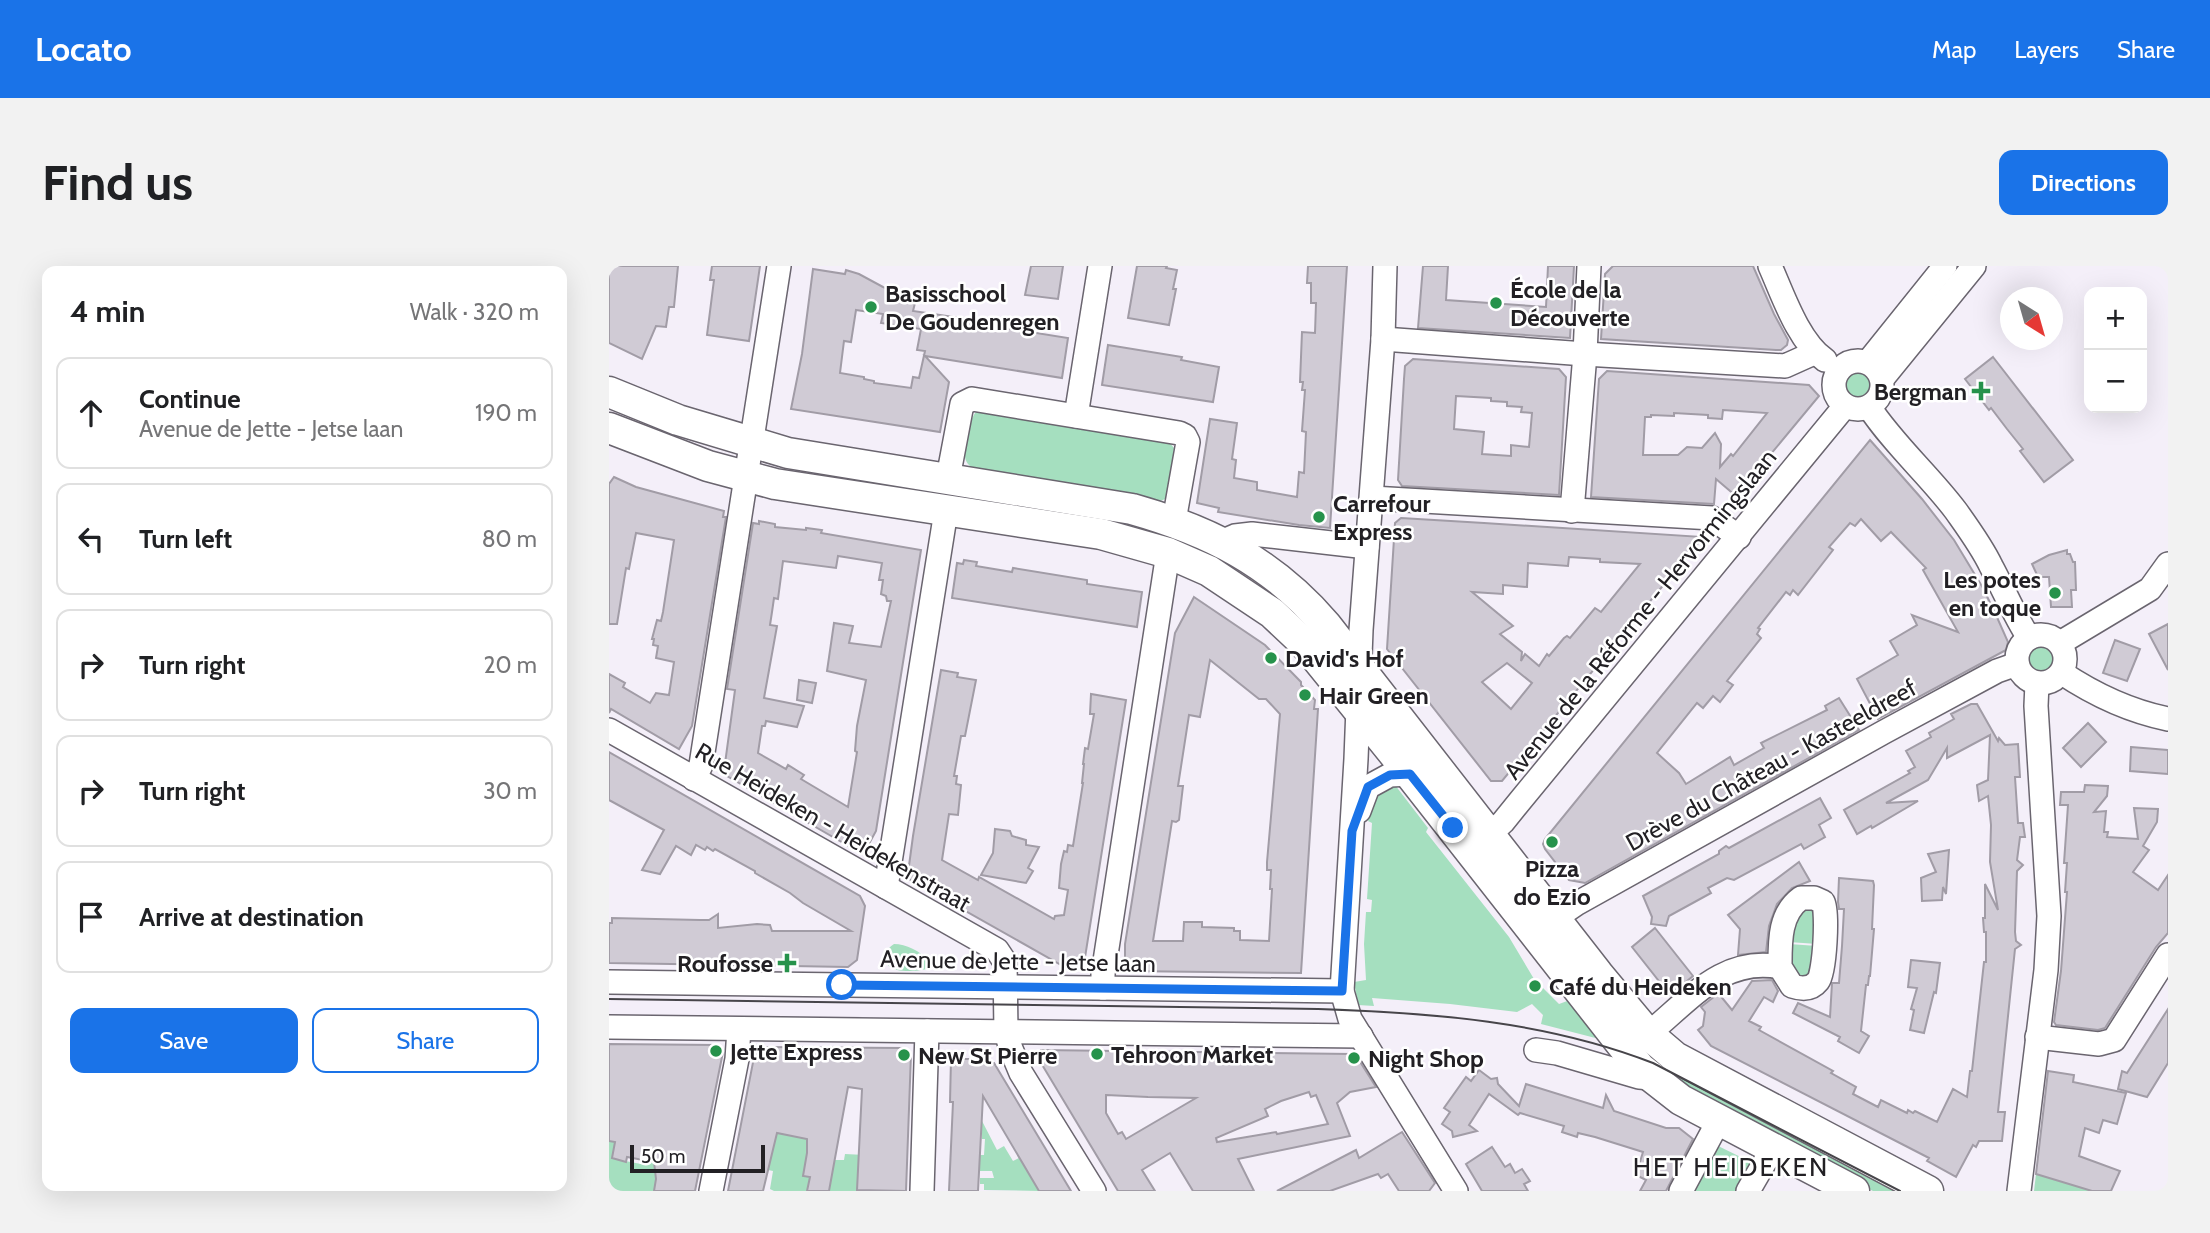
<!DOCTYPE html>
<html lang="en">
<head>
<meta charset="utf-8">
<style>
	body { margin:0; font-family:Cabin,sans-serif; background:#f2f2f2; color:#202124 }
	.controls { position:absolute; right:21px; top:21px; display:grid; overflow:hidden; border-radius:14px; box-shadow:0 7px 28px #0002 }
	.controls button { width:63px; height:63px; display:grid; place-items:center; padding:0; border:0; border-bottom:2px solid #e0e0e0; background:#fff; color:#202124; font:35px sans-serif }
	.compass { position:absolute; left:1391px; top:21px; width:63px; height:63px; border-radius:50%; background:#fff; box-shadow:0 7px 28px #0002; rotate:143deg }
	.scale { position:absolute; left:21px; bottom:18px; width:135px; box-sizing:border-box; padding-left:7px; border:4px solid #222024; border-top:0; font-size:19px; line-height:24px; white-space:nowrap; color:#222024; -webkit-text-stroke:5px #fff; paint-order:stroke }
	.stop { position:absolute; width:21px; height:21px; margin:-16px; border:5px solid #1a73e8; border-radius:50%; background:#fff }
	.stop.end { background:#1a73e8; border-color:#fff; box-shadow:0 2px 7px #0008 }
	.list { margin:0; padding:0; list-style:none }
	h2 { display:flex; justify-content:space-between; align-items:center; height:91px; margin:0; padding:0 28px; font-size:30px }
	h2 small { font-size:23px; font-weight:400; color:#757577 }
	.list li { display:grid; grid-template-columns:46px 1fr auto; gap:21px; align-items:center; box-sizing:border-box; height:112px; margin:0 14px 14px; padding:0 14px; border:2px solid #e0e0e0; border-radius:14px }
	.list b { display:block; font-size:26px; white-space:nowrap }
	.list p { margin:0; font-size:23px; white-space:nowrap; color:#757577 }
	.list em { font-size:23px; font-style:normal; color:#757577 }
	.actions { display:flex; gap:14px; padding:21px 28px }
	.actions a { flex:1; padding:16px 0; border:2px solid #1a73e8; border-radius:14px; text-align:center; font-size:24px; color:#1a73e8 }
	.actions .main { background:#1a73e8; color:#fff }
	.icon { flex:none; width:38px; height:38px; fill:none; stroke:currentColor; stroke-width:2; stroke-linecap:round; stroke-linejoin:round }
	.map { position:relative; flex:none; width:1559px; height:925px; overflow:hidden; border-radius:14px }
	header { display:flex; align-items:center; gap:42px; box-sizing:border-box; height:98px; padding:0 35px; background:#1a73e8; color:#fff }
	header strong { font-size:33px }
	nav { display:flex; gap:38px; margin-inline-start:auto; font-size:24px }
	.intro { display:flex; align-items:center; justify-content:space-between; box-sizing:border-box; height:168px; padding:0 42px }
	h1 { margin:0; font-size:49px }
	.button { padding:18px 32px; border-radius:14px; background:#1a73e8; color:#fff; font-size:24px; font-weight:700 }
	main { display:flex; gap:42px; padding:0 42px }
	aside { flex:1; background:#fff; border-radius:14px; box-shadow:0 7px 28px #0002 }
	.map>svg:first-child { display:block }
</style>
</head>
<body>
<header>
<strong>Locato</strong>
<nav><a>Map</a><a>Layers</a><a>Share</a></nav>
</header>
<div class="intro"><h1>Find us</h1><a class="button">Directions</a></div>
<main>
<aside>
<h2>4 min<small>Walk · 320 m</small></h2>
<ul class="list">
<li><svg class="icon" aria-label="ahead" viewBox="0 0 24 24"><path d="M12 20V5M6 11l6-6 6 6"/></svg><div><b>Continue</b><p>Avenue de Jette - Jetse laan</p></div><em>190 m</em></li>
<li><svg class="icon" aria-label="left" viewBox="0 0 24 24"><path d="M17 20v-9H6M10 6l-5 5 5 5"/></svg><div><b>Turn left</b></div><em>80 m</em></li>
<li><svg class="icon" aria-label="right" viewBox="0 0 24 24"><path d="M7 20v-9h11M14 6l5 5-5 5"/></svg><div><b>Turn right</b></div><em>20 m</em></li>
<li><svg class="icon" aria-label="right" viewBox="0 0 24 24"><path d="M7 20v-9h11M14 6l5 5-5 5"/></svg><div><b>Turn right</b></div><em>30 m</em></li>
<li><svg class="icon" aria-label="arrive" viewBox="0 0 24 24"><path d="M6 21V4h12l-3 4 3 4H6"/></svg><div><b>Arrive at destination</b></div></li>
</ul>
<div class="actions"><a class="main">Save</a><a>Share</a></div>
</aside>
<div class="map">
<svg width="1559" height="925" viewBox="0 0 1559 925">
	<rect width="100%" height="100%" fill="#f4eff9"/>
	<!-- green -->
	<g fill="#a5dfbf">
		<circle cx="1249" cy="119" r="13"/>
		<path d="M 367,146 L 560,176 L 565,182 L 559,227 L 556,233 L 547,237 L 367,204 C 362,201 357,198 356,191 C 354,181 361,152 367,146 Z"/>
		<circle cx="1433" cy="393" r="17"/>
		<polygon points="786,519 819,562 817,566 900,671 925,713 950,738 961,734 1002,776 932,758 934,749 923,738 908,746 841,738 763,732 765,740 749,739 745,716 757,714 755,678 757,646 762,646 763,634 758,633 763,557 759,555 769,526"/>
		<polygon points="1195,641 1206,643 1208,678 1180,676 1182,657"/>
		<path d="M 285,678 C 297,678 311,685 319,694 L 318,703 C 310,705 297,706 288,704 C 273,701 273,685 285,678 Z"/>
		<polygon points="1180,678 1208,680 1203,709 1191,712 1179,698"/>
		<polygon points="1022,763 1300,925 1264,925 1105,842 1040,794"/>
		<polygon points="0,839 14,878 11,894 32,898 44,842 47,919 45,923 50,925 0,925"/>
		<polygon points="373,855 388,884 395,880 404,895 410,892 430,925 375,924 375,918 371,918 371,912 385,912 383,905 370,905 370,889 375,889 376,873 373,873"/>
		<polygon points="167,867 198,873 207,880 198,925 165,925 161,923 164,905 159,904"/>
		<polygon points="1103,877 1148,899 1133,925 1080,925"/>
		<polygon points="236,888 256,889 248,924 260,925 220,925 225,894 235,894"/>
		<polygon points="1427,908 1483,925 1425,925"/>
	</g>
	<!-- building -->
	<g fill="#d0cbd5" stroke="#a19ca6" stroke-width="2" fill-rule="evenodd">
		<polygon points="0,0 69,0 65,41 60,41 57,61 47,60 33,93 0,77"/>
		<polygon points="103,0 151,0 140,75 98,69 105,14 101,14"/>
		<polygon points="422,0 454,0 449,33 416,29"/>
		<polygon points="528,0 558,0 557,2 568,4 564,23 567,23 560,59 519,52"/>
		<polygon points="699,0 738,0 721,262 690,259 609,246 610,242 588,237 601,153 628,157 623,193 627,194 625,212 648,216 648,224 688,231 690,206 695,207 697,166 693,165 696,124 693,124 694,116 691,116 693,66 706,67 707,37 702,37 702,17 698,17"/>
		<polygon points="814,0 839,0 837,34 937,41 939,0 965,0 961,72 809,62"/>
		<polygon points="1004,0 1144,0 1165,48 1179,74 1178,79 1172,84 1167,84 992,73 996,8"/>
		<path d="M 204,3 L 236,8 L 237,4 L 250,8 L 274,21 L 307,33 L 304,45 L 379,56 L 378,59 L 459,72 L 453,112 L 316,90 L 340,116 L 331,166 L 182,143 L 193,88 ZM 247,44 L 274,48 L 272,57 L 312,63 L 308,84 L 316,85 L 310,112 L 304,111 L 302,122 L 265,117 L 265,115 L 255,113 L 255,111 L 231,107 L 235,75 L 242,76 Z"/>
		<polygon points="499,79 573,91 572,94 610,101 604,136 493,119"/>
		<polygon points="1384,91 1464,194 1435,216 1411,185 1414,183 1398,163 1382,142 1380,144 1356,113"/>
		<path d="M 804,93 L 950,103 L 957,111 L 950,229 L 793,220 L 789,214 L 795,113 L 796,100 ZM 847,130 L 882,132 L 882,135 L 898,136 L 898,140 L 913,141 L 912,146 L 923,147 L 920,181 L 902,179 L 902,190 L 873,188 L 875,166 L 845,163 Z"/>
		<path d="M 998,105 L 1200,119 L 1210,130 L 1127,230 L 1107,213 L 1105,238 L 982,231 L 990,113 ZM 1114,144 L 1158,147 L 1124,190 L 1122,188 L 1111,201 L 1112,178 L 1106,167 L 1093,182 L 1078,181 L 1069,189 L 1034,189 L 1036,151 L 1042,151 L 1042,149 L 1065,150 L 1065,147 L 1099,149 L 1099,152 L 1113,153 Z"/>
		<polygon points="1261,174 1313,233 1345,274 1374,322 1387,349 1399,376 1397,384 1269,453 1248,413 1289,389 1281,375 1308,359 1303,349 1349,366 1314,304 1317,302 1282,266 1272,275 1252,253 1246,260 1241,257 1220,281 1224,284 1189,329 1184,324 1181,329 1177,326 1149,362 1151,363 1148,368 1152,372 1118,415 1124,419 1111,436 1104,430 1094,442 1088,437 1048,487 1070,507 1077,518 1121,491 1125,499 1155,482 1152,477 1218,444 1216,440 1230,432 1250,464 976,617 960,614 936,583 934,578 936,573"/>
		<polygon points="5,211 27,221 115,245 114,251 117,251 83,460 70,483 2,443 0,447 0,408 16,417 14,421 41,437 47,427 60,429 65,396 47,392 49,380 44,379 45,373 43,373 48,354 52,355 54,346 65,274 27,267 20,303 17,302 8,358 0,358 0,218"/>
		<path d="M 792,252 L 875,257 L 1094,271 L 893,515 L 882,515 L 778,383 L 786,257 ZM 960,291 L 991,293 L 991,296 L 1031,298 L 992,346 L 986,342 L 961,372 L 958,370 L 955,372 L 940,390 L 938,388 L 930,400 L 916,388 L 912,395 L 913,386 L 891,368 L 904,360 L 863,326 L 894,328 L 894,319 L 918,321 L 919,297 L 959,300 ZM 898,397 L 923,417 L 902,443 L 873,416 Z"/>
		<path d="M 150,255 L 166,258 L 166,261 L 197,264 L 197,262 L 213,264 L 212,267 L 312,284 L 267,565 L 256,585 L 250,586 L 118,510 L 115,505 L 126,424 L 118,423 L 144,257 L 150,258 ZM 229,290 L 273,297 L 270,314 L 274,314 L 272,328 L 277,330 L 278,335 L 282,335 L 272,381 L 240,377 L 244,360 L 225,357 L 218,405 L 257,414 L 248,460 L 246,485 L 248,486 L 239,541 L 192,513 L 195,509 L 179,499 L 177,503 L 149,487 L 153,460 L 156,460 L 157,455 L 188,461 L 195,440 L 155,432 L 168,360 L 161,359 L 163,346 L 165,332 L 169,333 L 174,295 L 227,302 Z"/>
		<polygon points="1458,284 1458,288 1461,288 1464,296 1466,296 1467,324 1462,324 1463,341 1442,341 1440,311 1429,311 1423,298 1440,289"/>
		<polygon points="355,294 368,296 367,300 403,306 404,302 478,314 478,318 533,326 528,361 343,332 348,297 354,298"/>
		<path d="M 585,331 L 656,379 L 692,416 L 692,419 L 706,434 L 705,443 L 709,443 L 692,707 L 516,705 L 516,678 L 566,367 ZM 601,394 L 650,433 L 657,433 L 671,448 L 658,596 L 658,604 L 662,604 L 661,623 L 663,623 L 660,675 L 631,674 L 631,665 L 625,665 L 625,662 L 593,661 L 593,656 L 575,656 L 574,675 L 544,675 L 563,555 L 567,556 L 570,554 L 574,520 L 569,520 L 580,449 L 591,451 Z"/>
		<polygon points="1559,358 1559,404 1540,368"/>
		<polygon points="1506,374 1531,383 1518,415 1494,407"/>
		<polygon points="332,404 349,407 348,411 367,414 356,470 352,470 345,510 348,510 347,518 352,519 349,549 340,548 333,594 369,614 370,611 445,653 446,650 455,649 459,624 450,622 452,598 455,585 458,586 459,579 464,580 474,517 473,517 475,498 474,498 476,482 479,483 485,448 481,448 482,428 517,434 474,704 461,704 300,613 299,607 304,570"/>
		<polygon points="190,414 207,417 203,437 188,434"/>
		<polygon points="1362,438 1368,438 1389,475 1390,472 1396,479 1409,478 1411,511 1406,511 1409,557 1414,557 1416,571 1411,571 1408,594 1414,599 1408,605 1406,666 1407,675 1412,679 1406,683 1389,846 1396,846 1393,875 1370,875 1367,881 1364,879 1347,911 1318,895 1320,892 1102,780 1089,764 1094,760 1096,746 1092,741 1106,730 1110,728 1123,744 1143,715 1163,714 1169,725 1164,736 1155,731 1140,755 1152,761 1150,764 1224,805 1222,807 1247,821 1244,828 1269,841 1272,834 1298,847 1299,844 1304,847 1306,845 1328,856 1344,823 1358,831 1361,805 1363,805 1375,696 1377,696 1377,666 1375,666 1374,652 1376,652 1376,618 1389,644 1381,596 1382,559 1379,530 1370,535 1368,519 1379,514 1381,469 1338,492 1338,482 1319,514 1277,537 1309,535 1263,562 1262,560 1248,568 1235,544 1301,507 1299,505 1306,501 1297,485 1322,471 1320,467 1345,453 1342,448"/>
		<polygon points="1479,457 1497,476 1472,501 1454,482"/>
		<polygon points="1522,481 1559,484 1559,508 1521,505"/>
		<polygon points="0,486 251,630 256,640 248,694 239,701 0,697 0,657 3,657 3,652 91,654 100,654 109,648 109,662 148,658 161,659 163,665 242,665 194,637 181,627 146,607 146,605 106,583 104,585 98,581 96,584 87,579 82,589 67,580 51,608 33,604 55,564 0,534"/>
		<polygon points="1476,519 1499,520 1498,530 1485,546 1497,545 1495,566 1499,566 1498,571 1529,573 1525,542 1549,543 1548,556 1534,580 1540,584 1524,606 1549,624 1559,609 1559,667 1547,681 1496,762 1489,764 1447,759 1445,756 1452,705 1458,626 1456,626 1458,597 1455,597 1459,539 1451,539 1452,526 1475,526"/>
		<polygon points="1211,532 1222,552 1210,559 1216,571 1195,583 1192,578 1125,614 1118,612 1099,622 1102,627 1060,650 1057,660 1042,658 1043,651 1034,630 1110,588 1110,585 1117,580 1120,582"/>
		<polygon points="386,563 401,565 403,570 417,574 417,579 430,581 419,602 424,605 417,617 372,609 384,587"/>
		<polygon points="1340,584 1337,628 1334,621 1333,634 1313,635 1312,612 1327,606 1319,588"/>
		<polygon points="1190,596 1201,615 1183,622 1168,638 1160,660 1157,686 1129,689 1131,663 1119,649"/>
		<polygon points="1230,612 1264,615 1265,619 1263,663 1265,663 1261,710 1260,710 1259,719 1257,719 1252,765 1260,770 1250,787 1229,775 1231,771 1184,747 1189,737 1221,751 1223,717 1230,717 1233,680 1235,643 1230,643 1229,636"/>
		<polygon points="1046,662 1084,710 1061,729 1023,681"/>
		<polygon points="1302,694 1331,697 1327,727 1325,726 1315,767 1301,764 1305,744 1302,743 1308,722 1299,721"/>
		<polygon points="1559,743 1559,797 1538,831 1509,823 1513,805 1518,807"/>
		<polygon points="0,778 108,779 114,786 86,925 45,925 47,913 45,896 18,891 17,896 3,892 6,876 0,875"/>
		<polygon points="152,781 295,782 302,788 297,925 248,924 253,823 239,821 220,925 198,925 201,911 194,910 198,887 198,873 168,867 154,925 119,925 146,786"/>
		<path d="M 432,784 L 743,788 L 748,791 L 767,821 L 741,826 L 728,837 L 741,870 L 629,893 L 645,925 L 584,925 L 561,887 L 533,904 L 546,925 L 509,925 L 432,797 ZM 700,826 L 702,831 L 707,829 L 719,858 L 668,868 L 667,866 L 608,876 L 607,872 L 659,850 L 656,843 L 672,835 ZM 497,829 L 539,831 L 587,832 L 517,873 L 513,866 L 509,868 L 497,847 Z"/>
		<polygon points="342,793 361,793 370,797 385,797 462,925 430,925 374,830 369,925 340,925 344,836 341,836"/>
		<polygon points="870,804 882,813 888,812 889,818 910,840 917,818 994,842 997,829 1005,845 1057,862 1070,862 1084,873 1057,925 1031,925 1037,914 1027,909 1034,886 986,871 969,867 968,871 953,866 955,860 911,847 909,849 880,828 860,859 868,865 844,871 843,865 833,858 841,846 835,842 857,811 862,815"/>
		<polygon points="1439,805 1465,809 1464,816 1517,827 1508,858 1494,854 1490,867 1476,862 1470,890 1511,905 1502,925 1483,925 1427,908"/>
		<polygon points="793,866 826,917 820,925 790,925 779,908 772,912 769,908 721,925 668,925 747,884 750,892"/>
		<polygon points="883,881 896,901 901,898 906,907 913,903 921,915 915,918 919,925 873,925 857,898"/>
	</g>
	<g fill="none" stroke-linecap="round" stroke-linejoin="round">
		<defs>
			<g id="minor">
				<polyline points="776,0 774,73 752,364 747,493 733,725 741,753 847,925"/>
				<path d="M 1161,0 C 1174,29 1189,75 1216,94"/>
				<polyline points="774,73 976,88 1176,100 1205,87"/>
				<circle cx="1249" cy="119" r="24"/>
				<polyline points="1259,96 1336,0"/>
				<polyline points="1273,113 1365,0"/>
				<path d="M 1260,141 C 1285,179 1320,209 1347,245 C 1359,262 1373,281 1382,300 C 1395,324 1405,349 1420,372"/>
				<polyline points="467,150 491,0"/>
				<polyline points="339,212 353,138 363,133 570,167 576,170 579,176 565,255"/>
				<polyline points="763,232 1103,252 1130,271"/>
				<polyline points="963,245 976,88 980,0"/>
				<polyline points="612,276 626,270 643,268 758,281"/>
				<circle cx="1432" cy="393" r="24"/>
				<polyline points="1451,377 1541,323 1559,298"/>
				<path d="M 1453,407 C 1486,429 1520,445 1559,453"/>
				<polyline points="0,464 388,684 396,696 397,766 402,783 412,807 485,925"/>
				<polyline points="85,513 92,499 170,0"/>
				<polyline points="750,545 759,521 781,509 801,508"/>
				<polyline points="870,578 894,556 911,535 1236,140"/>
				<polyline points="277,621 337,245"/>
				<polyline points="945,653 967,638 1275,466 1388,405 1408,398"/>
				<polyline points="0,716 733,725"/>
				<polyline points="494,722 494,708 559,287"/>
				<polyline points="0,761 752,770"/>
				<path d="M 1039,768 C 1080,735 1113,690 1171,701 L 1183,720 C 1192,723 1202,724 1209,715 C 1216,706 1219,645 1214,636 L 1205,632 L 1192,632 C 1170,648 1171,676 1171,701"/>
				<polyline points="1428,771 1490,778 1505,774 1559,689"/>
				<polyline points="927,784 948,787 1030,811 1043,812"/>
				<polyline points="102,925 128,793 130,763"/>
				<polyline points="313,925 318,765"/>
				<polyline points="1072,925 1110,854"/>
				<polyline points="1139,925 1164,882"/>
				<polyline points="1410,925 1437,704 1440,650 1427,440 1428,417"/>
			</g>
			<g id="major">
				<path d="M 0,126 L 69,154 L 179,187 L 523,243 C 601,265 663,296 717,359 L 989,708 L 1039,768 L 1066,791 L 1319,925"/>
				<polyline points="0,162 99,200 166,218 492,268 559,287 600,305 663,347 696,378 785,488 1031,802 1072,834 1245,925"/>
			</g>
		</defs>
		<!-- minor casing -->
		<use href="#minor" stroke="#6a656f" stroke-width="26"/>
		<!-- major casing -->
		<use href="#major" stroke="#6a656f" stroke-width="33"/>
		<!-- minor -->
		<use href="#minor" stroke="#fff" stroke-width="23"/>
		<!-- major -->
		<use href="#major" stroke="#fff" stroke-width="30"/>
		<!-- tram -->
		<path stroke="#47454a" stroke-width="2" d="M 0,733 L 709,743 C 824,747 936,755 1044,797 L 1291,925"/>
	</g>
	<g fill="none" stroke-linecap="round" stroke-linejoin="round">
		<!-- route -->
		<polyline stroke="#1a73e8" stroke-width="9" points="233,719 733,725 743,565 759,521 781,509 801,508 844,562"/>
	</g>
	<!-- markers -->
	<g fill="#26924b" stroke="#fff" stroke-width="2.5">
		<circle cx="887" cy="37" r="7"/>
		<circle cx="262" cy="41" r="7"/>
		<path d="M1368.5 114.5h7v7h7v7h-7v7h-7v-7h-7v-7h7z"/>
		<circle cx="710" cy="251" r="7"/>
		<circle cx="1446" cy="327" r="7"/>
		<circle cx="662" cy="392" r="7"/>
		<circle cx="696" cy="429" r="7"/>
		<circle cx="943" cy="576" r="7"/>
		<path d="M174.5 686.5h7v7h7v7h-7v7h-7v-7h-7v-7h7z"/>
		<circle cx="926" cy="720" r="7"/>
		<circle cx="107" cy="785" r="7"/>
		<circle cx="488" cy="788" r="7"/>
		<circle cx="295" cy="789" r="7"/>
		<circle cx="745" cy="792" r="7"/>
	</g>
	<g text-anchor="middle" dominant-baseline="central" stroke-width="5" stroke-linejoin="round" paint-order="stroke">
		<!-- poi labels -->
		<g font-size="24" font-weight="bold" fill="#222024" stroke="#fff" text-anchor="start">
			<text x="901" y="23">École de la<tspan x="901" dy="28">Découverte</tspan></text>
			<text x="276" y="27">Basisschool<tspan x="276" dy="28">De Goudenregen</tspan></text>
			<text x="1358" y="125" text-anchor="end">Bergman</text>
			<text x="724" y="237">Carrefour<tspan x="724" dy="28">Express</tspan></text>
			<text x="1432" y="313" text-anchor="end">Les potes<tspan x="1432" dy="28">en toque</tspan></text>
			<text x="676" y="392">David's Hof</text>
			<text x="710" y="429">Hair Green</text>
			<text x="943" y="602" text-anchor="middle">Pizza<tspan x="943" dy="28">do Ezio</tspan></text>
			<text x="164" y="697" text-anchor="end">Roufosse</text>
			<text x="940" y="720">Café du Heideken</text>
			<text x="121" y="785">Jette Express</text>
			<text x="502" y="788">Tehroon Market</text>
			<text x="309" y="789">New St Pierre</text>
			<text x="759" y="792">Night Shop</text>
		</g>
		<!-- street labels -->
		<g font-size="24" fill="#222024" stroke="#fff">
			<text transform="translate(1031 348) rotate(-51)">Avenue de la Réforme - Hervormingslaan</text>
			<text transform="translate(1162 499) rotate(-29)">Drève du Château - Kasteeldreef</text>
			<text transform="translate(224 561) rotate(30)">Rue Heideken - Heidekenstraat</text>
			<text transform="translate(409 695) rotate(1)">Avenue de Jette - Jetse laan</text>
		</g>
		<!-- neighbourhood labels -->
		<g font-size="26" letter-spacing="2" fill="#222024" stroke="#fff">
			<text x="1122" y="901">HET HEIDEKEN</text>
		</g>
	</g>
</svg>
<div class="controls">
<button>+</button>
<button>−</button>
</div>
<svg class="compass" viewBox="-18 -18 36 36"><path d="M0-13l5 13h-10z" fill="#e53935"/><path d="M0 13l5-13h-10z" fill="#757577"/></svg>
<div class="scale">50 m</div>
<div class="stop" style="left:233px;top:719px"></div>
<div class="stop end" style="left:844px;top:562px"></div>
</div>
</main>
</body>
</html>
